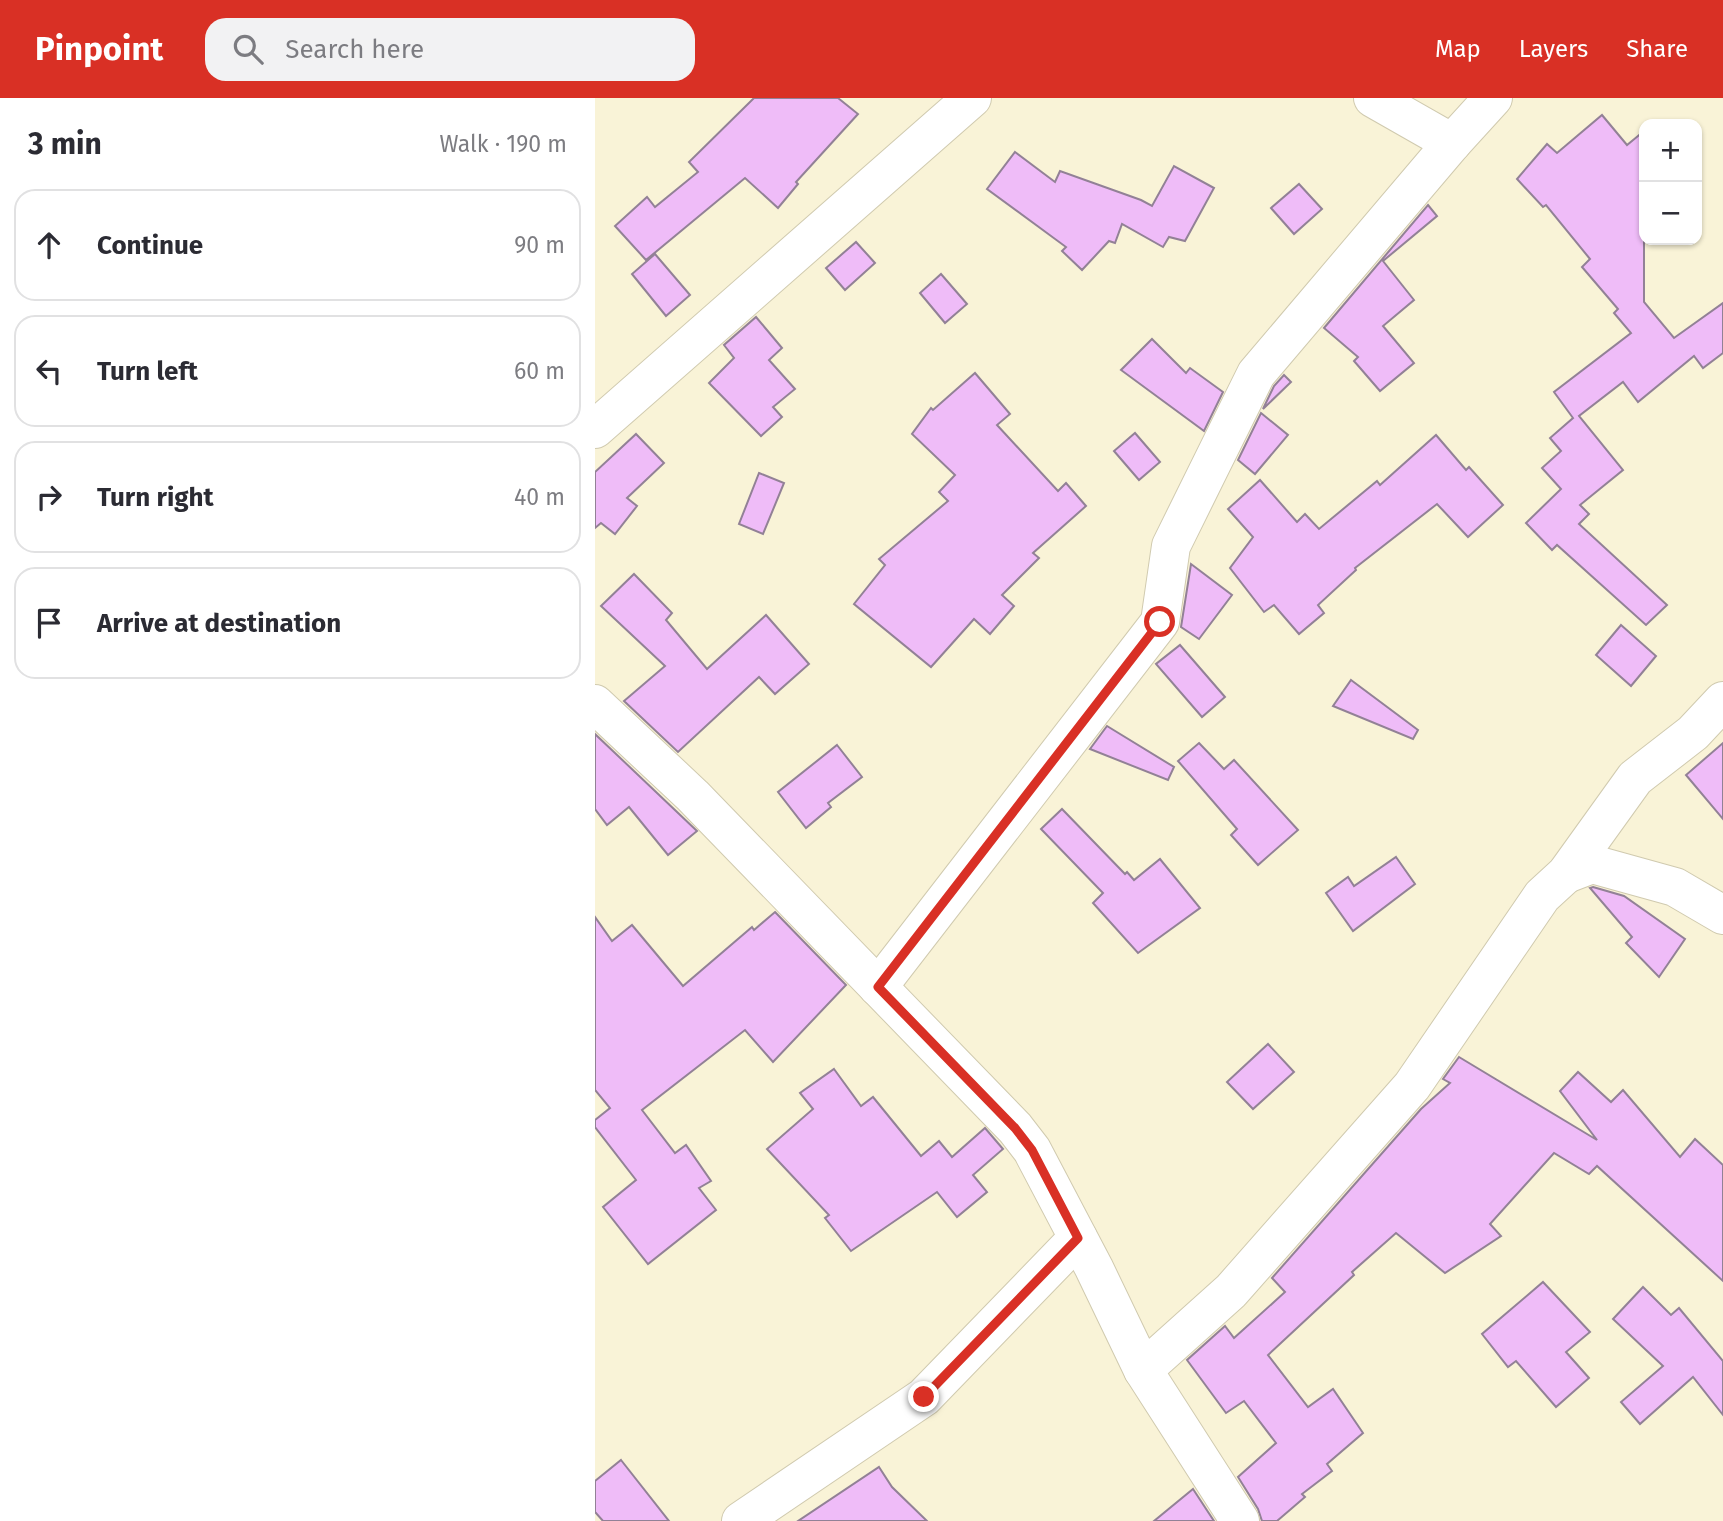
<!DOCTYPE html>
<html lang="en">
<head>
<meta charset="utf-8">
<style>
	body { margin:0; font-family:"Fira Sans",sans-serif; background:#f2f2f3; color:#2b2b33 }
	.controls { position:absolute; right:21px; top:21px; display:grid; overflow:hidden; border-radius:14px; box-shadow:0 2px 5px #0004 }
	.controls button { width:63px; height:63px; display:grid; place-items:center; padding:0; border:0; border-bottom:2px solid #e1e1e2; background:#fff; color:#2b2b33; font:35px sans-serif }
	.stop { position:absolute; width:21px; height:21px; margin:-16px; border:5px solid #d93025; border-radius:50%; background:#fff }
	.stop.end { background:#d93025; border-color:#fff; box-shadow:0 2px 7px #0008 }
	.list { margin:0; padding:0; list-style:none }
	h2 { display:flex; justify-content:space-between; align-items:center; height:91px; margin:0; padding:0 28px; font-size:30px }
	h2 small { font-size:23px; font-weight:400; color:#7c7c81 }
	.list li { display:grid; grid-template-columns:46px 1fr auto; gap:21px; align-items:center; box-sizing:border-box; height:112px; margin:0 14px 14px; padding:0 14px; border:2px solid #e1e1e2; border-radius:21px }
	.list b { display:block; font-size:26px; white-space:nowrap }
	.list em { font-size:23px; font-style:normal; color:#7c7c81 }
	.icon { flex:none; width:38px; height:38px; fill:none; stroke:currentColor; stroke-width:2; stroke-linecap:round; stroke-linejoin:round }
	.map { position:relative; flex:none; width:1128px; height:1423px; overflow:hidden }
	header { display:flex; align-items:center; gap:42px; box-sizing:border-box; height:98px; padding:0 35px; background:#d93025; color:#fff }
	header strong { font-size:33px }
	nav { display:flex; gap:38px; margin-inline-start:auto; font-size:24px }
	.search { width:490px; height:63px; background:#f2f2f3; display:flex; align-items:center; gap:18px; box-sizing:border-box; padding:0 24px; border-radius:21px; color:#7c7c81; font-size:26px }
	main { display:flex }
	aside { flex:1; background:#fff }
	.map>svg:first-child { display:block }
</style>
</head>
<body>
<header>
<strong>Pinpoint</strong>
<div class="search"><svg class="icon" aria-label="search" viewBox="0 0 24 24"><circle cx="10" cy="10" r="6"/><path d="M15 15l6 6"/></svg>Search here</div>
<nav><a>Map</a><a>Layers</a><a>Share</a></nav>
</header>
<main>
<aside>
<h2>3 min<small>Walk · 190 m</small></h2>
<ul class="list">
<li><svg class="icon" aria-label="ahead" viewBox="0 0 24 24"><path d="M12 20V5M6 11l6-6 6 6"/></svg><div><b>Continue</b></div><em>90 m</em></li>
<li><svg class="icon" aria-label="left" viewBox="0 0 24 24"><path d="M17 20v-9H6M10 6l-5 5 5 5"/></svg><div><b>Turn left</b></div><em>60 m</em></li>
<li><svg class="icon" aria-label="right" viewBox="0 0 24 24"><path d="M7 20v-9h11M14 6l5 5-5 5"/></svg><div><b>Turn right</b></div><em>40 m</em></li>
<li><svg class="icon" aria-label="arrive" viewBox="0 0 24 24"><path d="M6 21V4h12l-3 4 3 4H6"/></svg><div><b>Arrive at destination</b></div></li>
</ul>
</aside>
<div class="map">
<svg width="1128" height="1423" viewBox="0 0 1128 1423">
	<rect width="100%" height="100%" fill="#f9f3d7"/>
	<!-- building -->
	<g fill="#efbcf8" stroke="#928196" stroke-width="2">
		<polygon points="159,0 243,0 263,16 201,84 203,86 183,110 150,80 51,162 20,128 52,99 60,109 103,74 94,64"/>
		<polygon points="1007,17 1032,47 1049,33 1049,204 1079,240 1128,205 1128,255 1108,270 1099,258 1043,304 1028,284 984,318 1028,372 985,407 994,416 984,426 1072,507 1051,527 962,447 957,452 931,425 966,391 947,370 966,353 955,340 978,320 959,294 1036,235 1019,215 1023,211 987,169 995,161 951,107 948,109 922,81 952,46 962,55"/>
		<polygon points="420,54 460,84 465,73 546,102 557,108 579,68 619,90 590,143 574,139 568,149 527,126 520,145 514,143 487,172 467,153 471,149 392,91"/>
		<polygon points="704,86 727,111 699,136 676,110"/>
		<polygon points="833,107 842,118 788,163 819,202 788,228 819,265 785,293 759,263 763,259 729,230"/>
		<polygon points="261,144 280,165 250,192 231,170"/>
		<polygon points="60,156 95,197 71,218 37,176"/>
		<polygon points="346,176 372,206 350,225 325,195"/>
		<polygon points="161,219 187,250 174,262 200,291 178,309 187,319 166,338 114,285 139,260 129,247"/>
		<polygon points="557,241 591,275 595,270 628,294 609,333 526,272"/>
		<polygon points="380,275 415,316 402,327 463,393 471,385 491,408 438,455 444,460 407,497 419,508 395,536 379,521 336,569 259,506 290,467 284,461 353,403 344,394 360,377 317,336 336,310 338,312"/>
		<polygon points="689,277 696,284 668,311 679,288"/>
		<polygon points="666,315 693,337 660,376 643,362"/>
		<polygon points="540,335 565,364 544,382 519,353"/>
		<polygon points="41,336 69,365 32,400 42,408 20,436 6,425 0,430 0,374"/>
		<polygon points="841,337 871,372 874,369 908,407 873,439 842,406 760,470 761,472 723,507 729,515 704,536 679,507 669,514 635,470 658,439 633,411 665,382 702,424 710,416 724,431 782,383 785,387"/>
		<polygon points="164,375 189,385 168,436 144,426"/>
		<polygon points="596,466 637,497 604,541 586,529"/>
		<polygon points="39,476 77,515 71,522 112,571 171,517 214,566 180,596 164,579 83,654 29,603 70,568 6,508"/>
		<polygon points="1026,527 1061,558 1036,588 1001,557"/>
		<polygon points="585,547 630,599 607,619 561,566"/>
		<polygon points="756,582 823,632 818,641 738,608"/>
		<polygon points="512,628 579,669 573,682 495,651"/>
		<polygon points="0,636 102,733 73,757 34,709 12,727 0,711"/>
		<polygon points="604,645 629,671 639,662 703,732 663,767 636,737 642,731 583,663"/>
		<polygon points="1128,645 1128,721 1091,677"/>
		<polygon points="242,647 267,679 233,705 236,709 211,730 183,694"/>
		<polygon points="467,711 530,776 532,774 539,782 565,761 605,810 543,855 498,805 508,795 446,731"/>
		<polygon points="801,759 820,786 758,833 731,795 753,779 759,788"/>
		<polygon points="998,789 1029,798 1090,841 1064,879 1031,845 1037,839 995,790"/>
		<polygon points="180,814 251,887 178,964 150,932 47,1012 80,1055 91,1047 116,1083 104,1090 121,1112 53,1166 8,1109 41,1082 0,1029 0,1022 15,1010 0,992 0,819 17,843 37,827 88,888 157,829 159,832"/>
		<polygon points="673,946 699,974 658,1011 632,984"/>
		<polygon points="864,959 1002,1042 965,993 983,974 1016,1004 1028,992 1085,1059 1100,1041 1128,1067 1128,1183 1002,1068 994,1076 959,1055 895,1126 906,1138 850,1175 801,1135 757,1174 759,1177 673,1257 713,1309 738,1291 768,1335 732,1366 737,1373 707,1396 710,1399 682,1423 667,1423 663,1411 643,1379 681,1345 649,1303 631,1315 592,1262 630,1228 639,1240 690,1194 677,1180 826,1011 855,985 848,981"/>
		<polygon points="239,971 266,1008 278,999 326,1058 344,1043 357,1059 390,1030 408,1051 378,1077 392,1094 362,1119 342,1094 256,1153 230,1120 234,1117 172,1051 218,1011 205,995"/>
		<polygon points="948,1184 995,1234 971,1254 994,1280 961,1309 921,1263 913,1269 887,1236"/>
		<polygon points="1048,1189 1076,1217 1084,1210 1128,1263 1128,1317 1098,1279 1045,1326 1026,1304 1068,1268 1018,1221"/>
		<polygon points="26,1362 74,1423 8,1423 0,1414 0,1383"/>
		<polygon points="284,1369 297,1389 332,1423 203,1423"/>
		<polygon points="598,1391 619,1423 559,1423"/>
	</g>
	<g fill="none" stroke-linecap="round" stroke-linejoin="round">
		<defs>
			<g id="minor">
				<polyline points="778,0 857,45"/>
				<polyline points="0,331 377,0"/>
				<polyline points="0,606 98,698 420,1030 437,1052 499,1170 548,1272 645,1423"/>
				<polyline points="971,776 997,766 1080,789 1128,817"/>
				<polyline points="283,889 565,524 576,448 661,276 857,45 898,0"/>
				<polyline points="548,1272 636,1193 817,988 947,798 971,776 1040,680 1098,635 1128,603"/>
				<polyline points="146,1423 329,1299 483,1140"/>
			</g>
		</defs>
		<!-- minor casing -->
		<use href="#minor" stroke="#d0caaf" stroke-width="40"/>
		<!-- minor -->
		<use href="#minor" stroke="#fff" stroke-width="38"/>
	</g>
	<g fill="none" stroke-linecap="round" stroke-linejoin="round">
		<!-- route -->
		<polyline stroke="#d93025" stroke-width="9" points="329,1299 483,1140 437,1052 420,1030 283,889 565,524"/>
	</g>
</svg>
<div class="controls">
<button>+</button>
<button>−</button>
</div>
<div class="stop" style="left:565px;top:524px"></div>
<div class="stop end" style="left:329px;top:1299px"></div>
</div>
</main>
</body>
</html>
